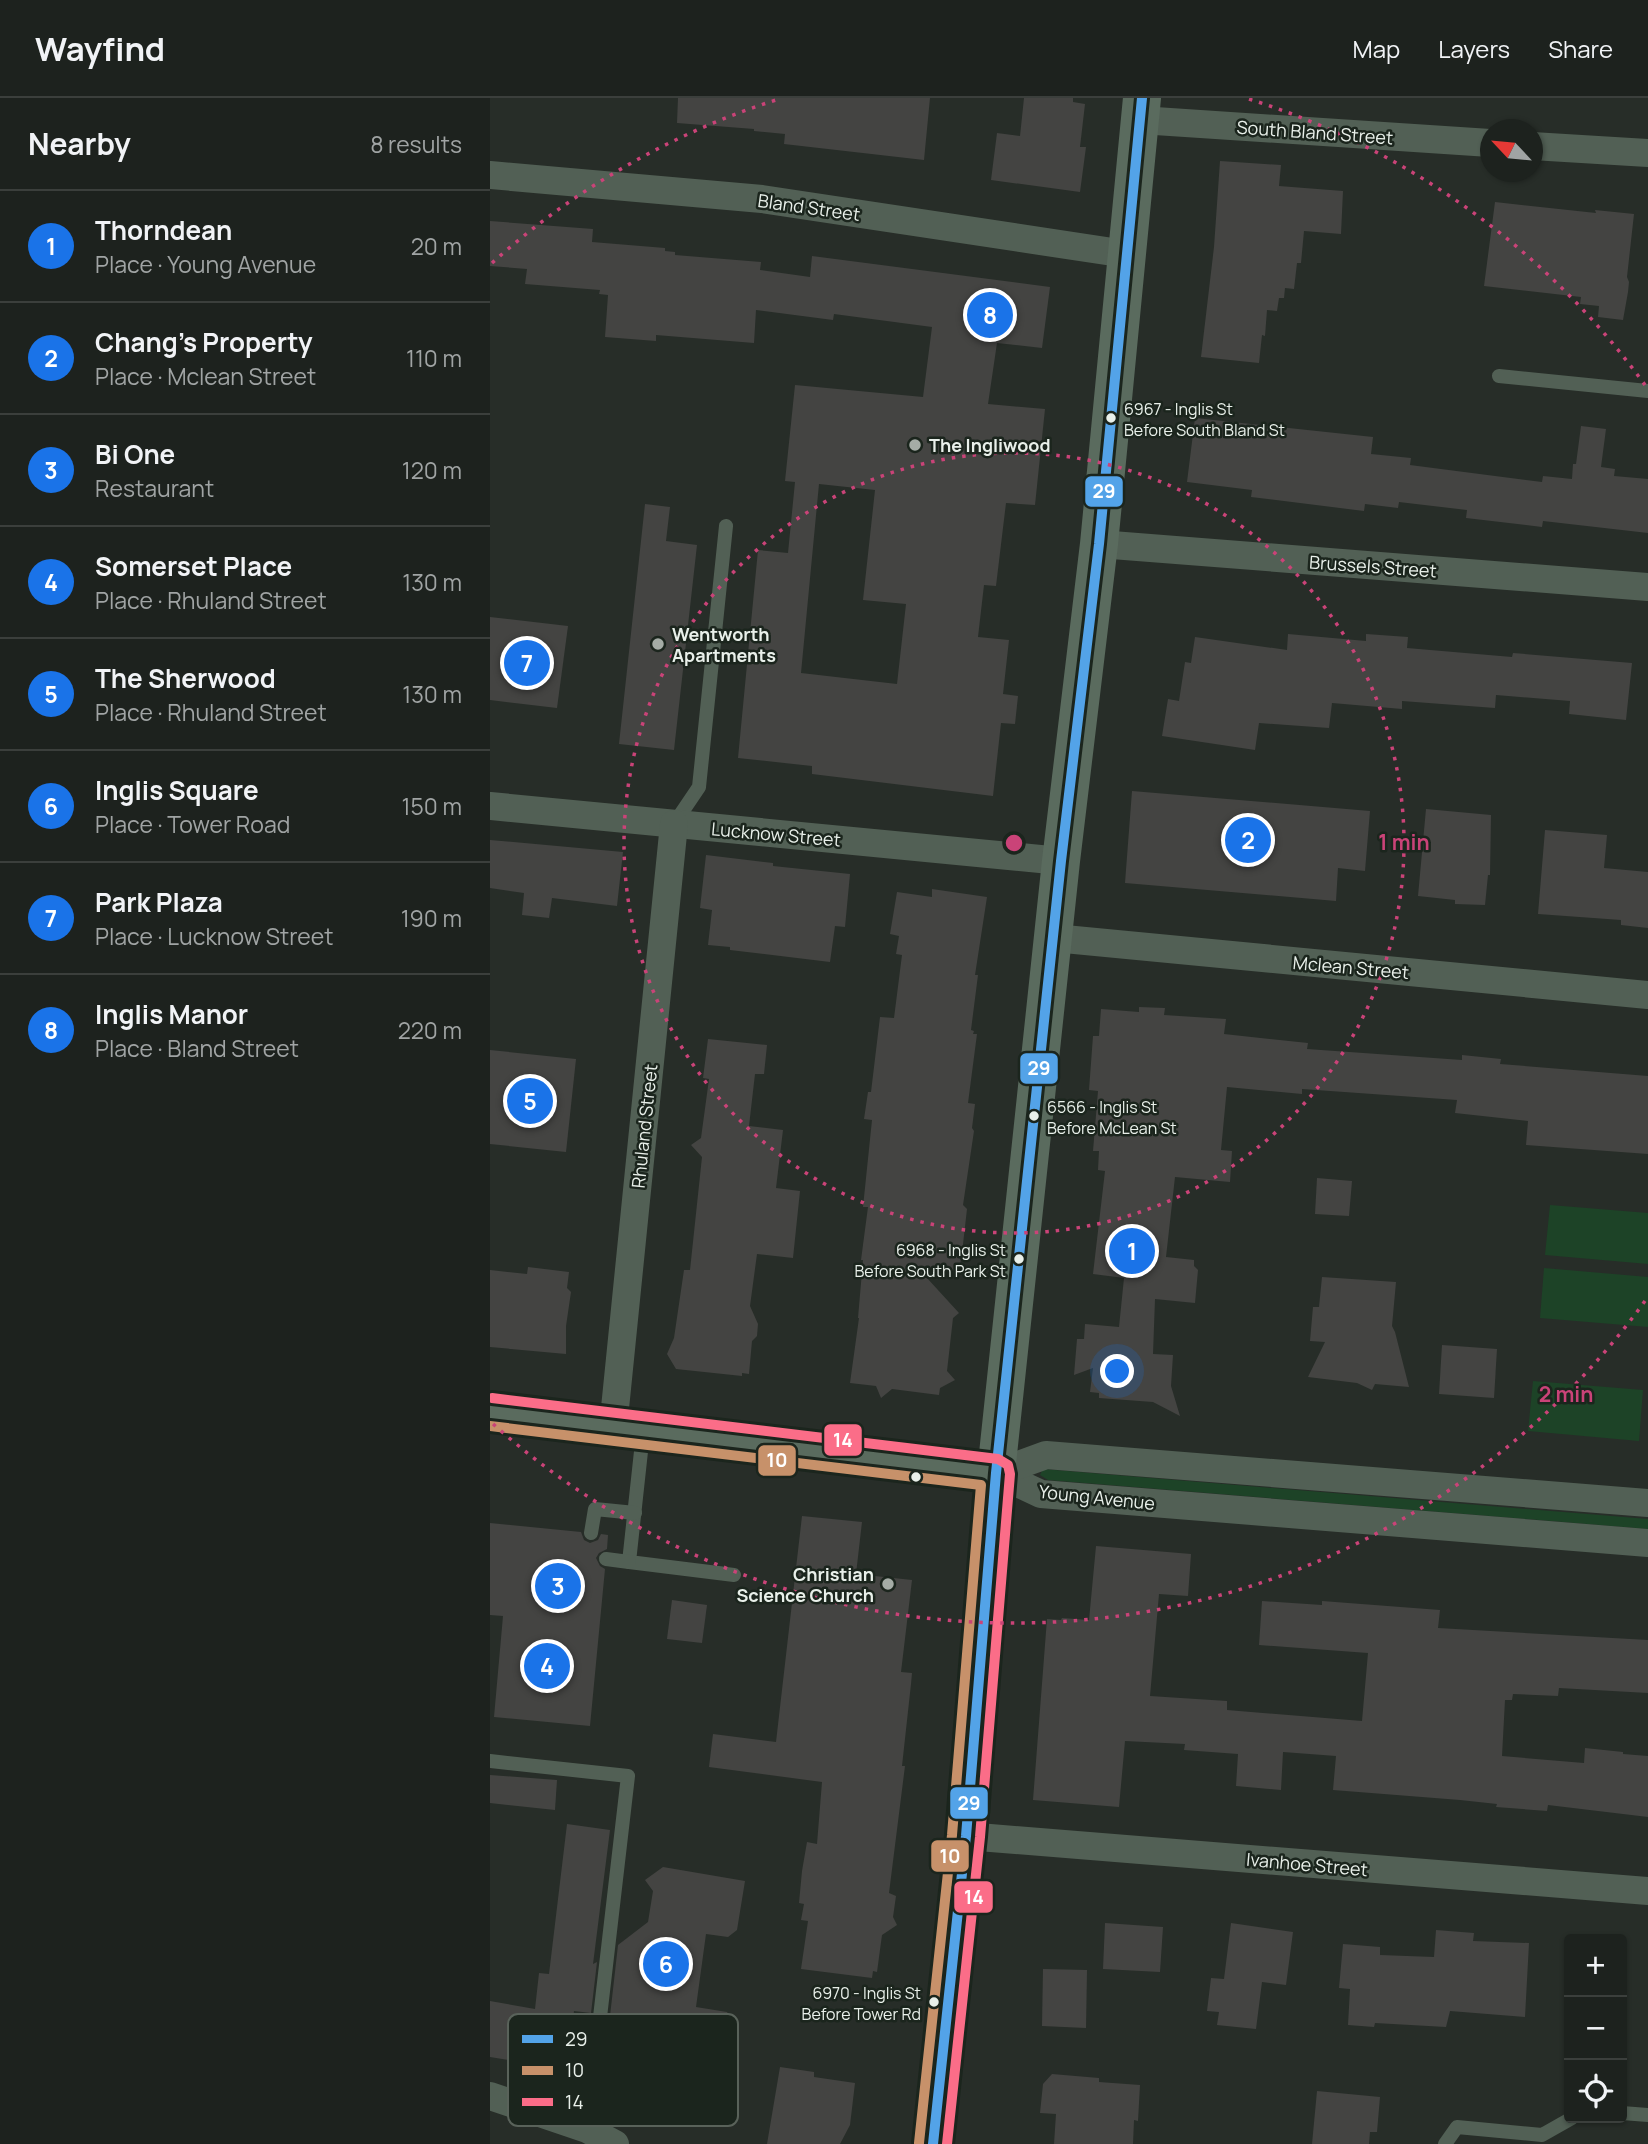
<!DOCTYPE html>
<html lang="en">
<head>
<meta charset="utf-8">
<style>
	body { margin:0; font-family:Manrope,sans-serif; background:#2a2f2b; color:#f1f3f6 }
	.controls { position:absolute; right:21px; bottom:21px; display:grid; overflow:hidden; border-radius:7px; box-shadow:0 2px 5px #0004 }
	.controls button { width:63px; height:63px; display:grid; place-items:center; padding:0; border:0; border-bottom:2px solid #3b3f3c; background:#1d221e; color:#f1f3f6; font:35px sans-serif }
	.compass { position:absolute; left:990px; top:21px; width:63px; height:63px; border-radius:50%; background:#1d221e; box-shadow:0 2px 5px #0004; rotate:296deg }
	.you { position:absolute; left:628px; top:1274px; width:24px; height:24px; margin:-18px; border:5px solid #fff; border-radius:50%; background:#1a73e8; box-shadow:0 0 0 10px #1a73e833 }
	.badge { display:grid; place-items:center; width:46px; height:46px; border-radius:50%; background:#1a73e8; color:#fff; font-size:23px; font-weight:700 }
	.pin { position:absolute; translate:-50% -50%; border:4px solid #fff; box-shadow:0 2px 7px #0006 }
	.list { margin:0; padding:0; list-style:none }
	h2 { display:flex; justify-content:space-between; align-items:center; height:91px; margin:0; padding:0 28px; font-size:30px }
	h2 small { font-size:23px; font-weight:400; color:#a0a4a4 }
	.list li { display:grid; grid-template-columns:46px 1fr auto; gap:21px; align-items:center; box-sizing:border-box; height:112px; padding:0 28px; border-top:2px solid #3b3f3c }
	.list b { display:block; font-size:26px; white-space:nowrap }
	.list p { margin:0; font-size:23px; white-space:nowrap; color:#a0a4a4 }
	.list em { font-size:23px; font-style:normal; color:#a0a4a4 }
	.icon { flex:none; width:38px; height:38px; fill:none; stroke:currentColor; stroke-width:2; stroke-linecap:round; stroke-linejoin:round }
	.map { position:relative; flex:none; width:1158px; height:2046px; overflow:hidden }
	header { display:flex; align-items:center; gap:42px; box-sizing:border-box; height:98px; padding:0 35px; background:#1d221e; border-bottom:2px solid #3b3f3c }
	header strong { font-size:33px }
	nav { display:flex; gap:38px; margin-inline-start:auto; font-size:24px }
	main { display:flex }
	aside { flex:1; background:#1d221e }
	.map>svg:first-child { display:block }
</style>
</head>
<body>
<header>
<strong>Wayfind</strong>
<nav><a>Map</a><a>Layers</a><a>Share</a></nav>
</header>
<main>
<aside>
<h2>Nearby<small>8 results</small></h2>
<ul class="list">
<li><span class="badge">1</span><div><b>Thorndean</b><p>Place · Young Avenue</p></div><em>20 m</em></li>
<li><span class="badge">2</span><div><b>Chang’s Property</b><p>Place · Mclean Street</p></div><em>110 m</em></li>
<li><span class="badge">3</span><div><b>Bi One</b><p>Restaurant</p></div><em>120 m</em></li>
<li><span class="badge">4</span><div><b>Somerset Place</b><p>Place · Rhuland Street</p></div><em>130 m</em></li>
<li><span class="badge">5</span><div><b>The Sherwood</b><p>Place · Rhuland Street</p></div><em>130 m</em></li>
<li><span class="badge">6</span><div><b>Inglis Square</b><p>Place · Tower Road</p></div><em>150 m</em></li>
<li><span class="badge">7</span><div><b>Park Plaza</b><p>Place · Lucknow Street</p></div><em>190 m</em></li>
<li><span class="badge">8</span><div><b>Inglis Manor</b><p>Place · Bland Street</p></div><em>220 m</em></li>
</ul>
</aside>
<div class="map">
<svg width="1158" height="2046" viewBox="0 0 1158 2046">
	<rect width="100%" height="100%" fill="#272d28"/>
	<!-- green -->
	<g fill="#1d4327">
		<polygon points="1060,1107 1158,1115 1158,1166 1055,1157"/>
		<polygon points="1054,1170 1158,1179 1158,1229 1050,1220"/>
		<polygon points="1043,1283 1153,1292 1149,1343 1038,1333"/>
		<polygon points="553,1371 1158,1421 1158,1431 558,1382 550,1377"/>
	</g>
	<!-- building -->
	<g fill="#444442" fill-rule="evenodd">
		<polygon points="188,0 440,0 434,62 294,46 295,36 264,33 264,31 187,25"/>
		<polygon points="534,0 583,0 583,4 595,6 590,49 596,49 590,94 501,82 507,35 530,38"/>
		<polygon points="730,63 791,67 789,88 853,93 851,136 814,133 811,165 807,165 804,191 795,190 794,200 789,200 787,213 777,212 775,238 772,237 769,265 711,259 724,149"/>
		<polygon points="1005,104 1106,115 1105,112 1144,116 1137,179 1139,184 1138,194 1133,222 1108,219 1109,208 1090,206 1091,199 994,188"/>
		<path d="M 0,123 L 103,131 L 102,144 L 175,150 L 175,153 L 185,154 L 185,157 L 271,164 L 270,172 L 320,179 L 322,158 L 560,189 L 552,250 L 507,245 L 498,306 L 555,311 L 545,407 L 516,405 L 506,488 L 494,487 L 488,539 L 519,542 L 513,596 L 528,598 L 525,626 L 511,625 L 503,698 L 322,676 L 322,668 L 248,660 L 268,452 L 298,455 L 305,384 L 295,383 L 305,287 L 433,299 L 442,229 L 344,216 L 343,222 L 266,212 L 264,245 L 166,237 L 166,243 L 115,239 L 118,197 L 109,196 L 110,192 L 35,186 L 37,171 L 0,168 ZM 329,386 L 385,392 L 373,502 L 416,506 L 407,586 L 311,575 Z"/>
		<polygon points="705,320 883,339 881,356 921,360 920,367 1052,384 1053,378 1082,381 1083,366 1086,366 1091,328 1116,331 1111,369 1125,371 1124,378 1158,381 1158,435 1053,423 1052,429 976,420 977,412 909,404 908,410 875,406 874,413 761,399 762,392 697,384"/>
		<polygon points="155,406 180,409 176,443 207,447 184,652 129,646"/>
		<polygon points="0,519 78,528 67,610 0,602"/>
		<polygon points="798,536 876,543 876,536 918,539 917,550 1022,559 1023,555 1142,565 1136,622 1079,616 1080,603 1006,597 1005,610 912,603 912,611 842,605 839,630 769,625 765,652 672,638 678,601 689,603 695,564 701,565 705,539 797,552"/>
		<polygon points="642,693 880,713 875,773 848,770 846,803 635,785"/>
		<polygon points="936,711 1001,717 1000,777 998,777 995,807 965,806 965,802 928,798"/>
		<polygon points="1055,732 1117,737 1114,770 1158,774 1158,830 1131,827 1131,822 1048,816"/>
		<polygon points="0,742 133,754 127,808 62,800 59,820 32,817 34,795 0,790"/>
		<polygon points="216,757 283,765 283,768 360,776 355,829 345,828 340,864 240,852 240,849 218,847 222,812 210,810"/>
		<polygon points="442,791 497,799 485,877 488,877 481,932 484,933 483,936 487,936 478,1005 485,1006 482,1030 484,1033 473,1107 477,1111 472,1155 469,1173 426,1168 469,1215 463,1220 457,1273 465,1282 450,1290 449,1297 402,1291 391,1300 386,1288 360,1285 369,1220 368,1220 373,1162 371,1162 378,1109 373,1109 382,1022 374,1021 378,994 381,994 390,919 404,920 412,857 406,856 409,838 400,836 407,794 442,799"/>
		<polygon points="649,909 675,910 674,917 736,921 734,936 818,945 817,951 972,962 972,957 1011,961 1010,966 1158,978 1158,1056 1036,1047 1038,1023 965,1015 967,1002 812,991 812,996 737,989 731,1052 742,1053 740,1084 685,1079 676,1159 704,1162 704,1168 708,1172 705,1205 665,1201 663,1256 683,1257 681,1288 690,1318 663,1304 609,1300 609,1295 600,1294 603,1270 584,1277 587,1241 594,1241 595,1226 629,1229 634,1180 603,1176 615,1073 608,1072 609,1053 603,1053 608,993 599,992 603,938 609,938 611,911 649,914"/>
		<polygon points="218,941 277,947 274,976 265,976 259,1028 293,1032 286,1090 310,1093 303,1160 267,1156 260,1208 268,1226 267,1238 262,1243 259,1276 252,1275 252,1278 186,1271 177,1256 184,1240 194,1172 200,1172 212,1059 201,1047 211,1040 219,981 213,980"/>
		<polygon points="0,952 86,961 76,1054 0,1046"/>
		<polygon points="827,1080 862,1083 859,1118 825,1116"/>
		<polygon points="38,1169 79,1174 77,1190 81,1194 76,1228 76,1256 0,1249 0,1172 37,1176"/>
		<polygon points="832,1179 906,1184 902,1228 905,1234 919,1289 885,1286 882,1292 867,1285 818,1279 835,1244 820,1243 823,1209 829,1209"/>
		<polygon points="952,1247 1007,1251 1004,1300 949,1296"/>
		<polygon points="312,1418 372,1424 366,1476 422,1482 411,1574 422,1575 421,1586 412,1668 415,1668 399,1795 406,1798 403,1819 407,1827 392,1837 387,1874 383,1873 382,1880 311,1871 318,1823 311,1822 314,1806 309,1805 312,1773 317,1744 327,1746 332,1684 219,1669 223,1636 286,1644"/>
		<polygon points="0,1425 91,1434 94,1442 100,1445 108,1442 111,1436 118,1437 117,1451 109,1455 106,1460 110,1468 115,1471 100,1628 4,1619 13,1518 0,1517"/>
		<polygon points="606,1448 701,1456 698,1498 669,1496 660,1598 737,1603 737,1612 872,1623 878,1555 769,1547 772,1503 832,1507 832,1503 950,1512 948,1530 1158,1542 1158,1595 1069,1590 1068,1598 1023,1596 1022,1602 1015,1602 1012,1658 1094,1665 1095,1650 1133,1654 1133,1656 1158,1658 1158,1719 1058,1707 1057,1713 1006,1709 1007,1706 970,1702 843,1692 846,1658 793,1654 791,1692 746,1688 748,1656 694,1652 695,1646 635,1643 629,1709 543,1702 557,1521 571,1522 572,1520 599,1522"/>
		<polygon points="182,1502 217,1507 212,1545 177,1541"/>
		<polygon points="0,1677 67,1682 65,1712 0,1705"/>
		<polygon points="77,1726 120,1732 103,1866 107,1864 101,1915 84,1913 78,1963 25,1956 24,1963 0,1959 0,1903 45,1911 49,1875 59,1876"/>
		<polygon points="173,1769 255,1783 247,1832 238,1839 216,1836 206,1909 237,1914 245,1927 243,1939 232,1949 179,1944 174,1995 130,1990 139,1920 120,1918 128,1847 158,1824 163,1793 155,1782"/>
		<polygon points="615,1825 673,1829 670,1874 613,1871"/>
		<polygon points="741,1825 803,1834 796,1887 772,1884 766,1931 727,1927 729,1914 717,1913 721,1880 734,1881"/>
		<polygon points="946,1832 984,1835 983,1843 1039,1845 1035,1919 960,1913 956,1929 885,1925 884,1929 858,1927 860,1891 849,1890 853,1846 890,1849 890,1857 944,1859"/>
		<polygon points="553,1871 597,1872 596,1930 552,1928"/>
		<polygon points="290,1969 324,1974 324,1979 365,1985 360,2027 350,2046 277,2046"/>
		<polygon points="562,1976 609,1980 609,1984 650,1987 648,2023 644,2022 643,2046 564,2046 566,2016 550,2015 553,1986"/>
		<polygon points="827,1993 890,1999 887,2034 880,2034 879,2046 822,2046"/>
	</g>
	<g fill="none" stroke-linecap="round" stroke-linejoin="round">
		<!-- lane -->
		<g stroke="#526055" stroke-width="14">
			<polyline points="1009,278 1158,293"/>
			<polyline points="184,726 209,689 236,428"/>
			<polyline points="153,1335 139,1464 244,1477"/>
			<polyline points="101,1435 105,1411 145,1415"/>
			<polyline points="116,1461 139,1464"/>
			<polyline points="0,1663 138,1678 97,2031"/>
			<polyline points="1132,2015 1158,2017"/>
			<polyline points="955,2046 967,2029 1052,2037 1082,2020"/>
		</g>
		<!-- street -->
		<g stroke="#526055" stroke-width="28">
			<polyline points="650,22 1000,45"/>
			<polyline points="1042,48 1158,55"/>
			<polyline points="0,77 272,101 636,156"/>
			<polyline points="609,446 1158,489"/>
			<polyline points="0,708 571,763"/>
			<polyline points="564,840 1158,897"/>
			<polyline points="123,1330 184,726"/>
			<polyline points="506,1375 551,1396 1158,1445"/>
			<polyline points="506,1375 556,1357 1158,1405"/>
			<polyline points="476,1738 1158,1793"/>
			<polyline points="0,1998 97,2031 125,2046"/>
		</g>
		<!-- secondary -->
		<g stroke="#5a6b5e" stroke-width="38">
			<polyline points="0,1314 506,1375"/>
			<polyline points="443,2046 476,1738 506,1375 571,763 609,446 652,0"/>
		</g>
		<defs>
			<polyline id="bus-1" points="443,2046 476,1738 506,1375 571,763 609,446 652,0"/>
			<polyline id="bus-2" points="0,1328 491,1387 462,1737 429,2045"/>
			<polyline id="bus-3" points="2,1300 508,1361 518,1367 520,1376 490,1739 457,2046"/>
		</defs>
		<!-- bus-1 casing -->
		<use href="#bus-1" stroke="#1b251d" stroke-width="16"/>
		<!-- bus-2 casing -->
		<use href="#bus-2" stroke="#1b251d" stroke-width="16"/>
		<!-- bus-3 casing -->
		<use href="#bus-3" stroke="#1b251d" stroke-width="16"/>
		<!-- bus-1 -->
		<use href="#bus-1" stroke="#53a3e8" stroke-width="10"/>
		<!-- bus-2 -->
		<use href="#bus-2" stroke="#c7916a" stroke-width="10"/>
		<!-- bus-3 -->
		<use href="#bus-3" stroke="#fb6d88" stroke-width="10"/>
	</g>
	<!-- distance rings -->
	<g fill="none" stroke="#ca4378" stroke-width="3.5" stroke-dasharray="3.5 7">
		<circle cx="524" cy="745" r="390"/>
		<path d="M1155 1203A780 780 0 0 1 2 1325M2 165A780 780 0 0 1 289 1M759 1A780 780 0 0 1 1155 287"/>
	</g>
	<!-- markers -->
	<g fill="#e9f0ea" stroke="#1b251d" stroke-width="2.5">
		<circle cx="621" cy="320" r="6"/>
		<circle cx="544" cy="1018" r="6"/>
		<circle cx="529" cy="1161" r="6"/>
		<circle cx="426" cy="1379" r="6"/>
		<circle cx="444" cy="1904" r="6"/>
	</g>
	<g fill="#a5aca6" stroke="#1b251d" stroke-width="2.5">
		<circle cx="425" cy="347" r="7"/>
		<circle cx="168" cy="546" r="7"/>
		<circle cx="398" cy="1486" r="7"/>
	</g>
	<g text-anchor="middle" dominant-baseline="central" stroke-width="5" stroke-linejoin="round" paint-order="stroke">
		<!-- bus labels -->
		<g font-size="16" fill="#e9f0ea" stroke="#1b251d" text-anchor="start">
			<text x="634" y="311">6967 - Inglis St<tspan x="634" dy="21">Before South Bland St</tspan></text>
			<text x="557" y="1009">6566 - Inglis St<tspan x="557" dy="21">Before McLean St</tspan></text>
			<text x="516" y="1152" text-anchor="end">6968 - Inglis St<tspan x="516" dy="21">Before South Park St</tspan></text>
			<text x="431" y="1895" text-anchor="end">6970 - Inglis St<tspan x="431" dy="21">Before Tower Rd</tspan></text>
		</g>
		<!-- street labels -->
		<g font-size="18" fill="#e9f0ea" stroke="#1b251d">
			<text transform="translate(825 34) rotate(4)">South Bland Street</text>
			<text transform="translate(319 109) rotate(8)">Bland Street</text>
			<text transform="translate(883 468) rotate(4)">Brussels Street</text>
			<text transform="translate(286 736) rotate(5)">Lucknow Street</text>
			<text transform="translate(861 869) rotate(5)">Mclean Street</text>
			<text transform="translate(154 1028) rotate(-84)">Rhuland Street</text>
			<text transform="translate(607 1399) rotate(6)">Young Avenue</text>
			<text transform="translate(817 1766) rotate(5)">Ivanhoe Street</text>
		</g>
		<!-- poi labels -->
		<g font-size="18" font-weight="bold" fill="#e9f0ea" stroke="#1b251d" text-anchor="start">
			<text x="439" y="347">The Ingliwood</text>
			<text x="182" y="536">Wentworth<tspan x="182" dy="21">Apartments</tspan></text>
			<text x="384" y="1476" text-anchor="end">Christian<tspan x="384" dy="21">Science Church</tspan></text>
		</g>
	</g>
	<!-- legend -->
	<rect x="18" y="1916" width="230" height="112" rx="10" fill="#1b251d" stroke="#59625a" stroke-width="2"/>
	<rect x="32" y="1937" width="31" height="8" fill="#53a3e8"/>
	<rect x="32" y="1968" width="31" height="9" fill="#c7916a"/>
	<rect x="32" y="2000" width="31" height="8" fill="#fb6d88"/>
	<g font-size="19" fill="#e9f0ea">
		<text x="75" y="1948">29</text>
		<text x="75" y="1979">10</text>
		<text x="75" y="2011">14</text>
	</g>
	<circle cx="524" cy="745" r="10" fill="#ca4378" stroke="#1b251d" stroke-width="3.5"/>
	<g font-size="21" text-anchor="middle" font-weight="bold" fill="#ca4378" stroke="#1b251d" stroke-width="5" stroke-linejoin="round" paint-order="stroke">
		<text x="914" y="752">1 min</text>
		<text x="1076" y="1304">2 min</text>
	</g>
	<g stroke="#1b251d" stroke-width="2.5">
		<rect x="594" y="377" width="40" height="33" rx="7" fill="#53a3e8"/>
		<rect x="529" y="954" width="40" height="33" rx="7" fill="#53a3e8"/>
		<rect x="333" y="1325" width="40" height="34" rx="7" fill="#fb6d88"/>
		<rect x="267" y="1346" width="40" height="33" rx="7" fill="#c7916a"/>
		<rect x="459" y="1688" width="40" height="34" rx="7" fill="#53a3e8"/>
		<rect x="440" y="1741" width="40" height="34" rx="7" fill="#c7916a"/>
		<rect x="463" y="1782" width="41" height="34" rx="7" fill="#fb6d88"/>
	</g>
	<g font-size="19" text-anchor="middle" font-weight="bold" fill="#fff">
		<text x="614" y="400">29</text>
		<text x="549" y="977">29</text>
		<text x="353" y="1349">14</text>
		<text x="287" y="1369">10</text>
		<text x="479" y="1712">29</text>
		<text x="460" y="1765">10</text>
		<text x="484" y="1806">14</text>
	</g>
</svg>
<div class="controls">
<button>+</button>
<button>−</button>
<button><svg class="icon" aria-label="locate" viewBox="0 0 24 24"><circle cx="12" cy="12" r="6"/><path d="M12 2v4M12 18v4M2 12h4M18 12h4"/></svg></button>
</div>
<svg class="compass" viewBox="-18 -18 36 36"><path d="M0-13l5 13h-10z" fill="#e53935"/><path d="M0 13l5-13h-10z" fill="#a0a4a4"/></svg>
<div class="you"></div>
<div class="pin badge" style="left:642px;top:1153px">1</div>
<div class="pin badge" style="left:758px;top:742px">2</div>
<div class="pin badge" style="left:68px;top:1488px">3</div>
<div class="pin badge" style="left:57px;top:1568px">4</div>
<div class="pin badge" style="left:40px;top:1003px">5</div>
<div class="pin badge" style="left:176px;top:1866px">6</div>
<div class="pin badge" style="left:37px;top:565px">7</div>
<div class="pin badge" style="left:500px;top:217px">8</div>
</div>
</main>
</body>
</html>
